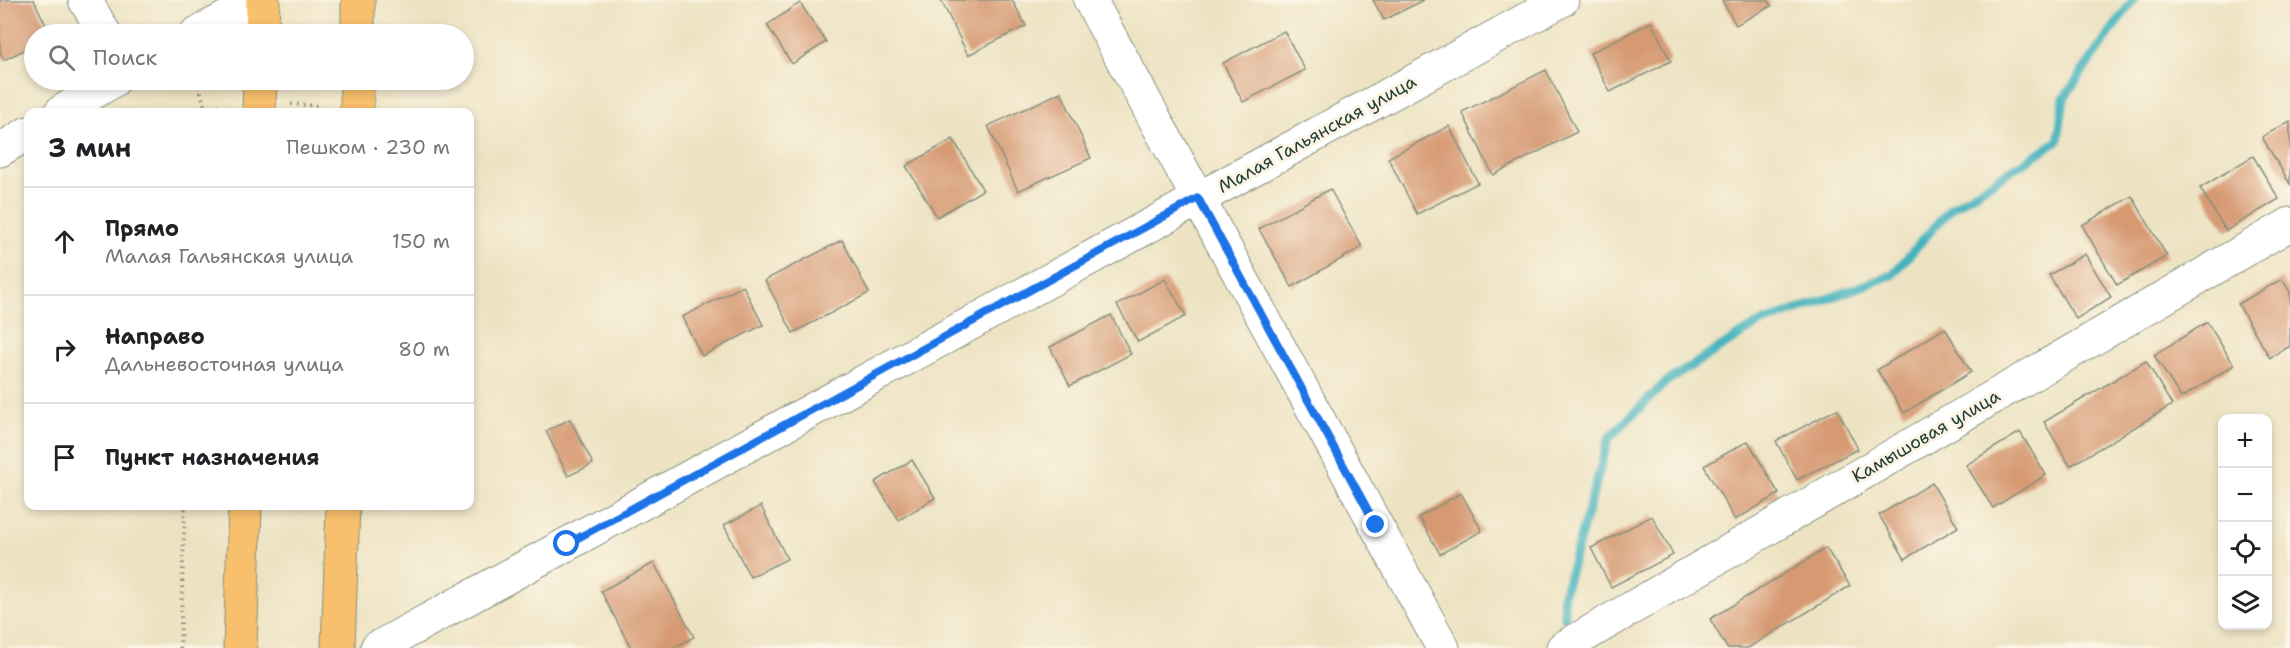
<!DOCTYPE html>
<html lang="ru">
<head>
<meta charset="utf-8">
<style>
	body { margin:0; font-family:"Shantell Sans",sans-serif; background:#f2f2f2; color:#202124 }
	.controls { position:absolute; right:18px; bottom:18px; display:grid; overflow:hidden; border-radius:12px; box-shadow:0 3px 9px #0003 }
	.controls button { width:54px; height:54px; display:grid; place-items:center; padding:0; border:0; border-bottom:2px solid #e0e0e0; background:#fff; color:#202124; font:30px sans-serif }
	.stop { position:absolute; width:18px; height:18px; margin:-14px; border:4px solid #1a73e8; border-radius:50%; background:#fff }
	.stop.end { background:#1a73e8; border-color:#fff; box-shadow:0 2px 6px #0008 }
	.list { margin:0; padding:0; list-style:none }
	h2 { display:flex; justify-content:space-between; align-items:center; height:78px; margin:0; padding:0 24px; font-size:26px }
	h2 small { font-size:20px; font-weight:400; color:#757577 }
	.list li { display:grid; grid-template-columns:39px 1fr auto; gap:18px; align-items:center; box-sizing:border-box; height:108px; padding:0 24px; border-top:2px solid #e0e0e0 }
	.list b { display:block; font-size:22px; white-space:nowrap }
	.list p { margin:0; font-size:20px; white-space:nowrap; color:#757577 }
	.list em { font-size:20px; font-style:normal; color:#757577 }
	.icon { flex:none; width:33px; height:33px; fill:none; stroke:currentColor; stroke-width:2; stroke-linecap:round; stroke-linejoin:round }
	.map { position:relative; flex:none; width:2290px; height:648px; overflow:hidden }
	.search { position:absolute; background:#fff; box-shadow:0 3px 9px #0003; left:24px; top:24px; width:450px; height:66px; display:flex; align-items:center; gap:15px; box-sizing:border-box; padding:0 21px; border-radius:33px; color:#757577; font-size:22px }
	.panel { position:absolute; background:#fff; box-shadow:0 3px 9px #0003; left:24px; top:108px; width:450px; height:402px; border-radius:12px }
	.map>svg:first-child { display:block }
</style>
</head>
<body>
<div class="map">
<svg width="2290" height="648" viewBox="0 0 2290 648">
	<rect width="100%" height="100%" fill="#fcf5e5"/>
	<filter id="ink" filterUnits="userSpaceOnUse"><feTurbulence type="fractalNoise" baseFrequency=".0167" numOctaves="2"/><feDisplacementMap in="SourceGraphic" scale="12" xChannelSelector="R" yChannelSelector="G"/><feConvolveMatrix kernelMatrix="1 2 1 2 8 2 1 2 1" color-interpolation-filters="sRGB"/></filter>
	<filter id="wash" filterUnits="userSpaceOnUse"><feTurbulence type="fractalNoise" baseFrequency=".008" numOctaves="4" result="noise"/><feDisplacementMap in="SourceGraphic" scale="24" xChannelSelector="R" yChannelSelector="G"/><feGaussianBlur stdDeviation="1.35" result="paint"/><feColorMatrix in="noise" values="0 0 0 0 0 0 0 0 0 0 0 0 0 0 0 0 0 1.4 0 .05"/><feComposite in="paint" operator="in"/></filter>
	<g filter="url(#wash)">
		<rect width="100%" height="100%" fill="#ede3c3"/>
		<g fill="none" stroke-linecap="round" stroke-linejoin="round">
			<!-- stream -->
			<polyline stroke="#43b3bd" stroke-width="9" points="1565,617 1563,597 1609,438 1666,382 1756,325 1892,275 1951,208 2058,141 2064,98 2133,0"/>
		</g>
		<g id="blocks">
			<!-- building -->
			<g fill="#d69972">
				<polygon points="0,0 34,0 50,34 34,34 34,45 4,60 0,52"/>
				<polygon points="941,0 1012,0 1026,26 968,55"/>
				<polygon points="1373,0 1424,0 1384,20"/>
				<polygon points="1722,0 1768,0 1771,6 1736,25"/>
				<polygon points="800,3 826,42 792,64 767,25"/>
				<polygon points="1651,22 1671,61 1610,92 1590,53"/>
				<polygon points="1284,31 1305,70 1243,102 1223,63"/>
				<polygon points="1546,70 1577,132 1493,175 1462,112"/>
				<polygon points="1061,92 1091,158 1018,191 988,126"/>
				<polygon points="2290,121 2290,184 2262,137"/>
				<polygon points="1449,126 1478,183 1417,214 1388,158"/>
				<polygon points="953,139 983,190 937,217 906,166"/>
				<polygon points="2253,156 2279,199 2226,231 2200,188"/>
				<polygon points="1330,189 1362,247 1292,287 1259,229"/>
				<polygon points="2132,196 2167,256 2117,285 2082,225"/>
				<polygon points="842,240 869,293 793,333 765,280"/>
				<polygon points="2085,254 2111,297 2076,319 2049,275"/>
				<polygon points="1165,279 1186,316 1138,342 1117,305"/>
				<polygon points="2282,279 2290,292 2290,346 2270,358 2238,304"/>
				<polygon points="743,286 763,325 702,356 682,317"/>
				<polygon points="1111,315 1131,354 1070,386 1050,347"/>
				<polygon points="2207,322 2234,365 2181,398 2154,355"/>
				<polygon points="1945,328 1971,372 1904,413 1877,370"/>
				<polygon points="2146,361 2172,405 2070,466 2044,422"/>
				<polygon points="1837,409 1858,449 1797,480 1776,441"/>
				<polygon points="570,419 593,464 568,476 546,431"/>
				<polygon points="2020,432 2046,475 1993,508 1966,465"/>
				<polygon points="1748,441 1779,494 1735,520 1704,466"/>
				<polygon points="912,460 935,498 899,520 875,482"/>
				<polygon points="1932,483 1958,527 1905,559 1879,515"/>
				<polygon points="1461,493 1482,531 1440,554 1419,517"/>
				<polygon points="761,506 787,559 750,577 724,525"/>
				<polygon points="1652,516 1673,555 1611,587 1591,548"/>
				<polygon points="1826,548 1850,586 1748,648 1727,648 1710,619"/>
				<polygon points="654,563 694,637 673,648 631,648 601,591"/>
			</g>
		</g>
	</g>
	<g filter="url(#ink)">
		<use href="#blocks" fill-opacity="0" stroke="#86907c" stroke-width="1.5"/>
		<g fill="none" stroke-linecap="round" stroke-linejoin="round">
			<defs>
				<g id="minor">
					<polyline points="85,0 105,34"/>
					<polyline points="1090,0 1443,648"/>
					<polyline points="196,34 260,0"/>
					<polyline points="61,112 114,80"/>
					<polyline points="0,150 28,133"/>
					<polyline points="377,648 1562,0"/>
					<polyline points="1563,648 2290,224"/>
				</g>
				<g id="major">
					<polyline points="262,34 263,0"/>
					<polyline points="358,34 358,0"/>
					<polyline points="259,112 260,80"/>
					<polyline points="357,112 357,80"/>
					<polyline points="240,648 245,506"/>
					<polyline points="338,648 343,506"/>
				</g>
			</defs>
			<!-- minor casing -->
			<use href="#minor" stroke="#86907c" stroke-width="35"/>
			<!-- major casing -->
			<use href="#major" stroke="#86907c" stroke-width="35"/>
			<!-- path -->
			<g stroke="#86907c" stroke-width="4" stroke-dasharray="1.5 4.5" stroke-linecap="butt">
				<polyline points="198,80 206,112"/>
				<polyline points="291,104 321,106"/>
				<polyline points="207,110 219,105"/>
				<polyline points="180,648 185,506"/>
			</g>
			<!-- minor -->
			<use href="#minor" stroke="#fff" stroke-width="33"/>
			<!-- major -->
			<use href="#major" stroke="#f8bf6c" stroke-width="33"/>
		</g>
	</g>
	<g fill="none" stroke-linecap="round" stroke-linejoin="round" filter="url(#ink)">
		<!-- route -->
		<polyline stroke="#1a73e8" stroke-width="8" points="567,544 1198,198 1376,525"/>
	</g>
	<g text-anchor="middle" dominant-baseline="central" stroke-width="6" stroke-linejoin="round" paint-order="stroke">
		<!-- street labels -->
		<g font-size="18" fill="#1f3d34" stroke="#fcf5e5">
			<text transform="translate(1317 134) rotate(-29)">Малая Гальянская улица</text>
			<text transform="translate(1926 436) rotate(-30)">Камышовая улица</text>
		</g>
	</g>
</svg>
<div class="controls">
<button>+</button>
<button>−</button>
<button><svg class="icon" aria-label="locate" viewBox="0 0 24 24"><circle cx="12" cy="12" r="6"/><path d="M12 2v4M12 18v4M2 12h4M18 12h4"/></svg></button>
<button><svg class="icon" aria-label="layers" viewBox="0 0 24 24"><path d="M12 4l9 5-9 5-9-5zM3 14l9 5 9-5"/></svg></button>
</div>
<div class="stop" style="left:567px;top:544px"></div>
<div class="stop end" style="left:1376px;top:525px"></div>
<div class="search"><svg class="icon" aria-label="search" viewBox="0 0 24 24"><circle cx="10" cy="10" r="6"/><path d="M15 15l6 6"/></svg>Поиск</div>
<section class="panel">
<h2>3 мин<small>Пешком · 230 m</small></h2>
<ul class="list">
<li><svg class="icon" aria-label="ahead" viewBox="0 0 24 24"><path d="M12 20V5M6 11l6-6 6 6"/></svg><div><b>Прямо</b><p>Малая Гальянская улица</p></div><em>150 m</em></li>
<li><svg class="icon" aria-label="right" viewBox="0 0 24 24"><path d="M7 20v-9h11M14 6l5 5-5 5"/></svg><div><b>Направо</b><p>Дальневосточная улица</p></div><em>80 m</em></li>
<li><svg class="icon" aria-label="arrive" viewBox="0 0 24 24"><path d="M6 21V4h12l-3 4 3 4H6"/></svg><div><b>Пункт назначения</b></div></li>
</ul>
</section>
</div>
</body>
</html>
